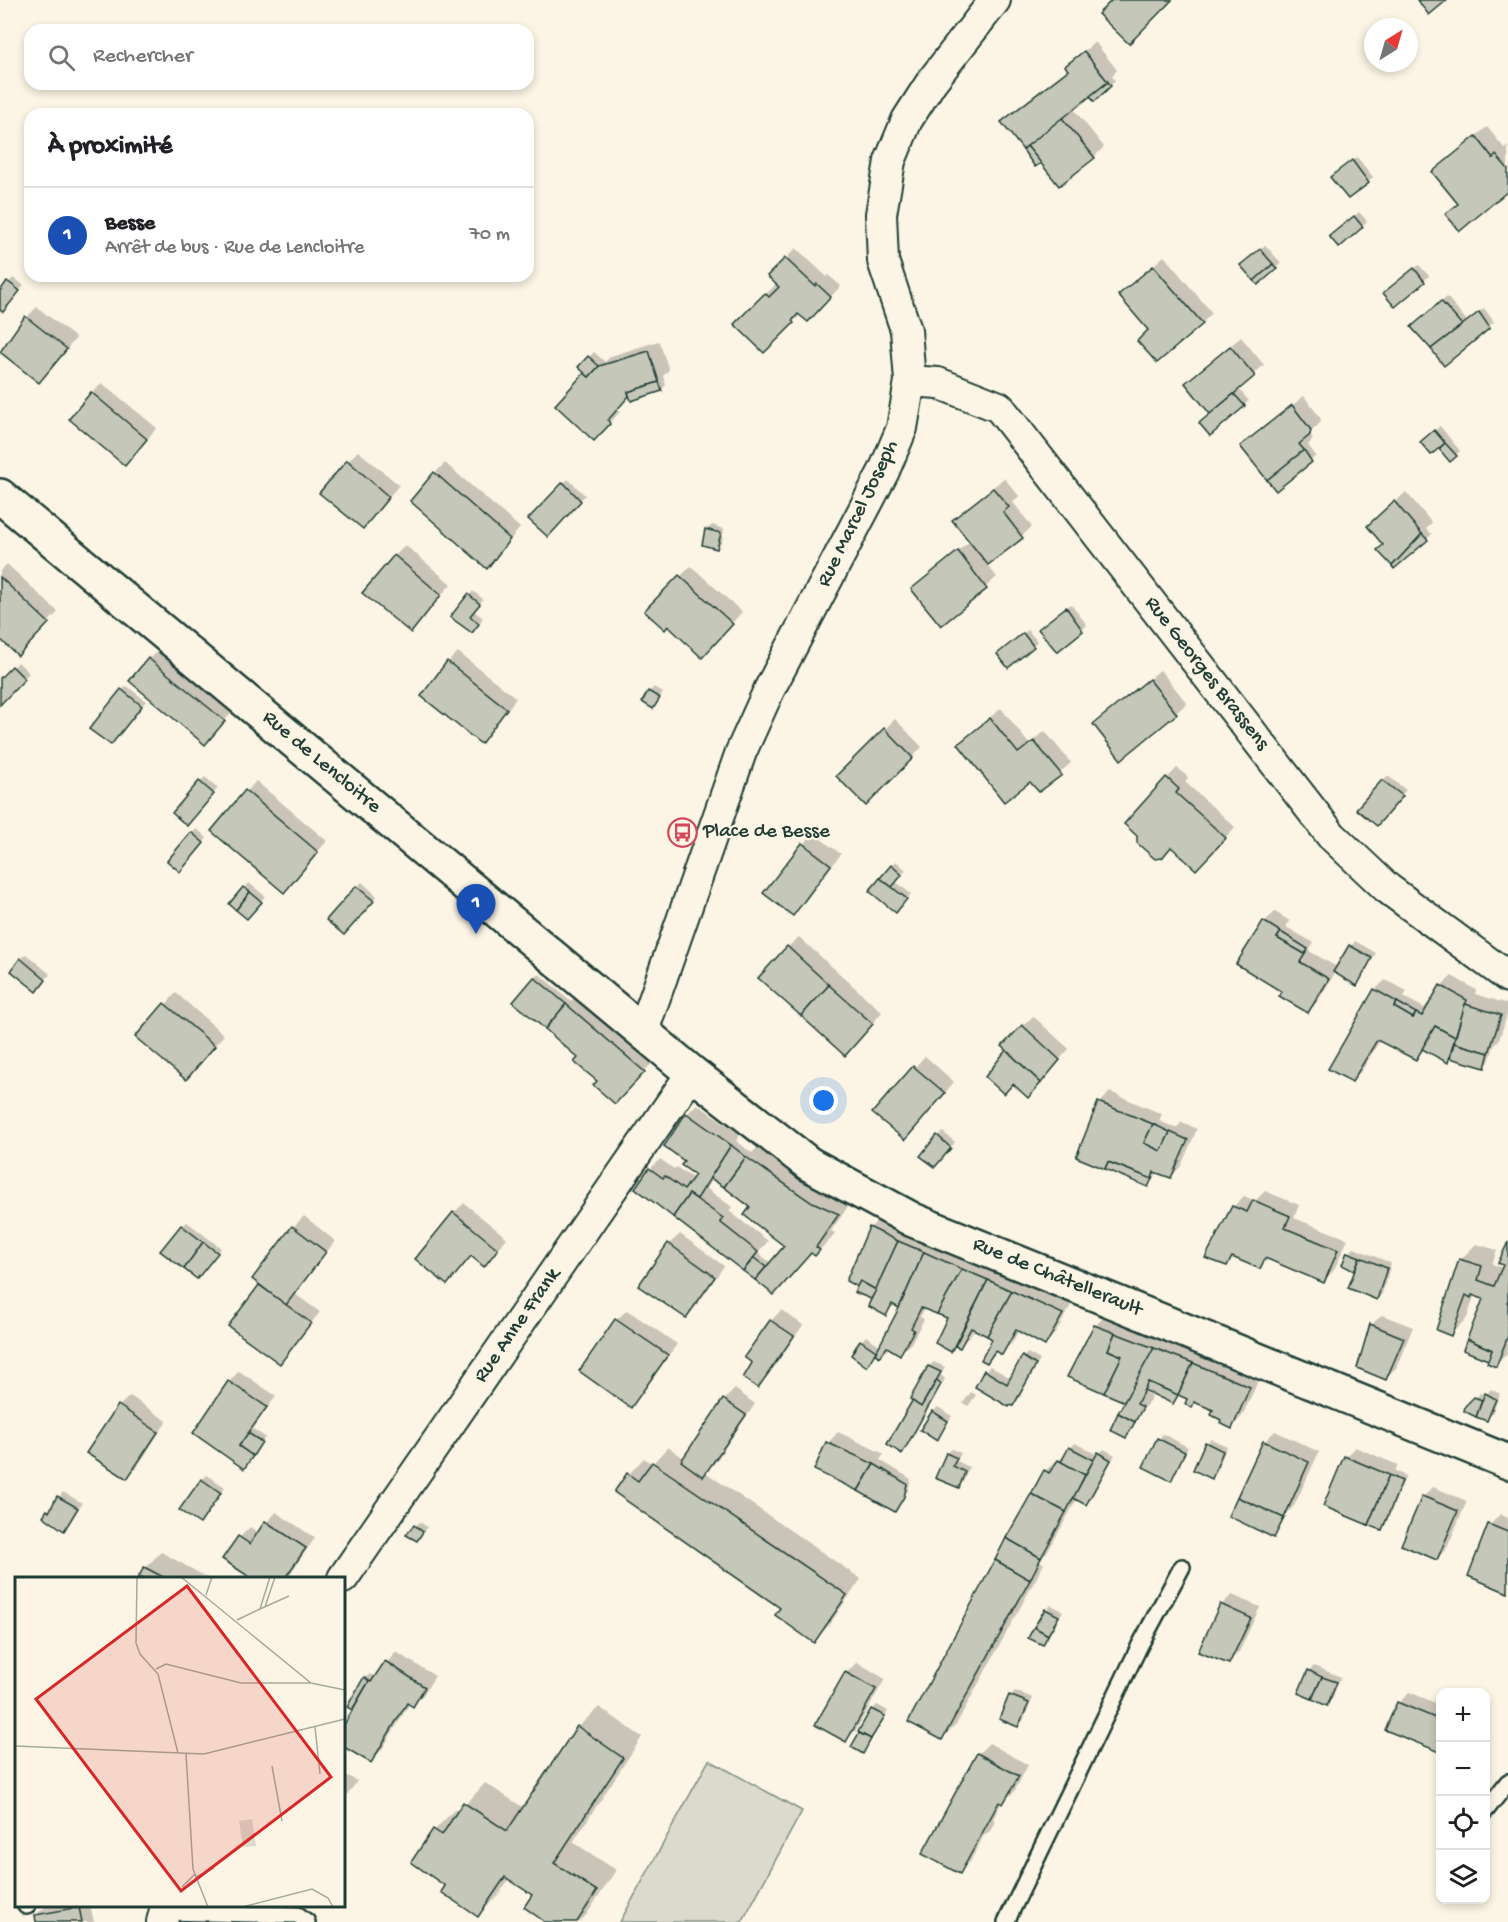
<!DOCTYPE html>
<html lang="fr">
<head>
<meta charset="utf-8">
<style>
	body { margin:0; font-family:"Gochi Hand",sans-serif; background:#f2f2f2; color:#202124 }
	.controls { position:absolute; right:18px; bottom:18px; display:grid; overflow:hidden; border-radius:12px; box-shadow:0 3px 9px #0003 }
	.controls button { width:54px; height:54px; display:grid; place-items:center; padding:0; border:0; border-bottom:2px solid #e0e0e0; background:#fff; color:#202124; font:30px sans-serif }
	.compass { position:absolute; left:1364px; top:18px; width:54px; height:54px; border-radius:50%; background:#fff; box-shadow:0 3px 9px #0003; rotate:37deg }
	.you { position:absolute; left:824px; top:1101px; width:21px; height:21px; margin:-15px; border:4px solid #fff; border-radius:50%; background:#1a73e8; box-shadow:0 0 0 9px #1a73e833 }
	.badge { display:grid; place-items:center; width:39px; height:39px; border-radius:50%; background:#d1495b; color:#fff; font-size:20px; font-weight:700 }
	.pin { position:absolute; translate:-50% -50px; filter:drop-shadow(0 2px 3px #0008) }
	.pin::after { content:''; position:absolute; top:32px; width:21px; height:18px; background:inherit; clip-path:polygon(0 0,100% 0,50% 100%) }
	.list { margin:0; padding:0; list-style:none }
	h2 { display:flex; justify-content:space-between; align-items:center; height:78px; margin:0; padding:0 24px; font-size:26px }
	h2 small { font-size:20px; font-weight:400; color:#757577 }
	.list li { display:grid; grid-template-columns:39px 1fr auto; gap:18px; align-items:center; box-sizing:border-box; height:96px; padding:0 24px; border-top:2px solid #e0e0e0 }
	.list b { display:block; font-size:22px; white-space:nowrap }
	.list p { margin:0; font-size:20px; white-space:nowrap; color:#757577 }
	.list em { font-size:20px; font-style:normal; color:#757577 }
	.icon { flex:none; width:33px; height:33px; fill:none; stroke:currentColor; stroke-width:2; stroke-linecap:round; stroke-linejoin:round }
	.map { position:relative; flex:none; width:1508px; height:1922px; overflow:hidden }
	.search { position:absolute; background:#fff; box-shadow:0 3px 9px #0003; left:24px; top:24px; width:510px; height:66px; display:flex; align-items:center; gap:15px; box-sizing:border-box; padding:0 21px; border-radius:18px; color:#757577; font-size:22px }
	.panel { position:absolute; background:#fff; box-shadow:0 3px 9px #0003; left:24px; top:108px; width:510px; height:174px; border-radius:18px }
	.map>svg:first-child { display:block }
</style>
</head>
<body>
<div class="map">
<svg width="1508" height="1922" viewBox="0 0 1508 1922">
	<rect width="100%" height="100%" fill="#fcf5e5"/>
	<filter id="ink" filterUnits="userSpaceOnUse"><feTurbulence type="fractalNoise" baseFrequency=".0167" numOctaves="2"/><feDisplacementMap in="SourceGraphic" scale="12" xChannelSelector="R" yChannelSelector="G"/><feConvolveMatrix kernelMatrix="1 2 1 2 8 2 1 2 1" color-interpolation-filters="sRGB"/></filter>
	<g filter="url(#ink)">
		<!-- green -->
		<polygon fill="#dcdacc" stroke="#7e8c80" stroke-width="1.5" points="709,1760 802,1811 742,1922 620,1922"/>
		<!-- shadow -->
		<g fill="#0003" fill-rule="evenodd">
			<polygon points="1095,42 1117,70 1112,76 1115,81 1094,99 1090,94 1073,108 1104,147 1094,157 1041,161 1003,122 1069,69 1067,66"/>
			<polygon points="1487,127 1505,149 1508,146 1508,189 1447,214 1459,203 1444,162"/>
			<polygon points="1357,157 1373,177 1368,182 1337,172"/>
			<polygon points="1359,212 1367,221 1362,226 1336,232"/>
			<polygon points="1265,245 1281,263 1276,268 1247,261"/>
			<polygon points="796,248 827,277 828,275 841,286 808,320 801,314 764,351 737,324 777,283 770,276"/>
			<polygon points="1164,256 1212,313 1202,323 1150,330 1120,295"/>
			<polygon points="1419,265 1429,276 1395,305 1390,289"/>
			<polygon points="13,278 24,285 7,305 0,308 0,293"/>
			<polygon points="1447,297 1467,321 1484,308 1494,322 1444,363 1413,327"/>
			<polygon points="37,307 76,338 39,381 27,317"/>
			<polygon points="1241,337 1264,365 1238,388 1249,401 1244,405 1212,413 1197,373"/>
			<polygon points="659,341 669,370 663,376 666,385 661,390 630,394 618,408 620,412 604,429 557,405 586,372 580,367 594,352 605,362 611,356"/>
			<polygon points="102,383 157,428 125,464 92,393"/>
			<polygon points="1304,396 1321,419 1320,423 1309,434 1313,439 1308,445 1316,456 1277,488 1242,446"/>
			<polygon points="1440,426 1460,451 1450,460 1439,447 1427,437"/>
			<polygon points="358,451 399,485 363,527 348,461"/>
			<polygon points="445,463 520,528 487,567 435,473"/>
			<polygon points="1004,478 1019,496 1013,502 1032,527 987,565 997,577 942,624 913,589 970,541 954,520"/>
			<polygon points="568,479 585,495 553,531 530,519"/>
			<polygon points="1406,492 1432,523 1426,529 1432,534 1427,539 1385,544 1380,516"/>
			<polygon points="712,525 724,529 722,542 717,547 707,530"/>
			<polygon points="405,545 451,584 411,631 395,556"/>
			<polygon points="7,564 58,612 18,654 0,637 0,571"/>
			<polygon points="691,566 742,612 712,645 668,624 646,611"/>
			<polygon points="473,591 483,599 474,611 483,618 477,626 452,617"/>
			<polygon points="1071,604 1087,625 1082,630 1045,624"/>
			<polygon points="1028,630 1037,641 1033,646 1004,650"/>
			<polygon points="160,649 234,710 205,743 150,659"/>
			<polygon points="458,652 516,698 491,732 481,742 448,662"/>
			<polygon points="18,662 29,673 0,703 0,681"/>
			<polygon points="1160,670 1187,703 1176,713 1095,724"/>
			<polygon points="127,686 146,701 115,739 122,690"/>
			<polygon points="654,687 663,693 653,707 649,692"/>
			<polygon points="1001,708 1029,744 1045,731 1071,763 1039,790 1030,780 960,744"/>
			<polygon points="895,719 922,747 866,804 838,776"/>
			<polygon points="1177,768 1188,777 1185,782 1235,827 1207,858 1167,778"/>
			<polygon points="1388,776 1406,790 1381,819 1358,809"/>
			<polygon points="205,777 218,788 192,819 200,782"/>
			<polygon points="256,781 327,841 284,891 213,831"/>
			<polygon points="197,829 207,838 185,865 192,833"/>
			<polygon points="813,833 841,854 804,903 793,914 765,893"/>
			<polygon points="896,861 906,870 896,882 911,894 901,906 871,891"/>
			<polygon points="362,882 377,896 349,929 357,887"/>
			<polygon points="249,883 265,896 252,912 231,904"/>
			<polygon points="1275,912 1290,921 1286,927 1314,943 1309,951 1337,967 1355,941 1376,953 1361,979 1356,984 1336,971 1318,1001 1308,1011 1284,991 1264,922"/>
			<polygon points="799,937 882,1012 855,1044 788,947"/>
			<polygon points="26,954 50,974 41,985 13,970"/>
			<polygon points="539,974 571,1001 577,995 654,1061 625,1092 599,1081 580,1058 535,978"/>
			<polygon points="1452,976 1476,990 1475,994 1508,1004 1508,1012 1499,1040 1494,1046 1489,1062 1484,1066 1452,1057 1447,1061 1425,1049 1416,1058 1380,1040 1362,1070 1352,1080 1375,990 1385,980 1407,991 1404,997 1424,1008 1428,1003 1431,1005 1441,986"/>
			<polygon points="176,993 224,1035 186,1078 137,1037"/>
			<polygon points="1033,1016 1069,1049 1028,1095 1013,1082 987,1076 1008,1050 1023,1026"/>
			<polygon points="925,1056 954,1082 915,1128 874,1112"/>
			<polygon points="1110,1092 1162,1114 1159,1121 1176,1128 1182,1122 1197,1129 1181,1166 1171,1177 1157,1171 1153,1180 1148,1185 1100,1103"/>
			<path d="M 697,1104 L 740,1134 L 736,1141 L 752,1153 L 763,1142 L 854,1198 L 831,1231 L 835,1233 L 831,1239 L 815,1254 L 812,1252 L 774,1293 L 637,1188 L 650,1169 L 660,1159 L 674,1169 L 676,1167 L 694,1179 L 698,1175 L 686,1161 L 687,1114 ZM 713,1178 L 752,1207 L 786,1246 L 771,1263 L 758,1253 L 768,1241 L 729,1211 L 732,1207 L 706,1188 Z"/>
			<polygon points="943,1132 955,1142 940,1161 938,1136"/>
			<polygon points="1265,1191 1299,1205 1294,1218 1348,1239 1334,1270 1324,1281 1269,1258 1260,1268 1235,1257 1227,1264 1233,1207 1244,1196 1255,1201"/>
			<polygon points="464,1203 507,1238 484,1265 472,1255 447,1283 454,1213"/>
			<polygon points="304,1216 335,1241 295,1294 320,1312 279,1362 230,1326 262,1284 254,1279 293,1227"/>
			<polygon points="880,1218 1072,1303 1055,1334 1044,1344 1019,1330 1012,1343 1001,1353 998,1351 987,1361 994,1338 975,1328 970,1336 960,1346 957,1345 951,1351 949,1317 925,1308 920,1317 924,1319 911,1343 900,1353 889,1347 880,1355 876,1353 867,1365 861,1341 866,1336 881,1346 901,1307 895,1304 886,1314 873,1299 856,1291 870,1228"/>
			<polygon points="187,1222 221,1248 202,1272 182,1226"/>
			<polygon points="680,1234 724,1266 696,1306 686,1317 669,1244"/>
			<polygon points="1476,1244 1497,1250 1492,1264 1503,1268 1508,1245 1508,1356 1506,1355 1495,1365 1490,1360 1465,1349 1485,1298 1475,1294 1467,1318 1451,1334 1437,1329 1461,1259"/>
			<polygon points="1354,1248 1391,1263 1382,1294 1377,1299 1356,1270 1344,1264 1349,1253"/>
			<polygon points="627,1310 677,1344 641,1395 631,1406 581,1371 616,1320"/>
			<polygon points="781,1310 803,1325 768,1376 758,1386 754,1363 771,1321"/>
			<polygon points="1382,1315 1413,1327 1396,1368 1385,1378 1371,1325"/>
			<polygon points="1105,1316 1260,1377 1242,1416 1232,1427 1215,1410 1196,1401 1191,1406 1189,1399 1179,1394 1172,1402 1148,1390 1146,1393 1152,1396 1136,1421 1121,1412 1127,1401 1095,1326"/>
			<polygon points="1028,1353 1040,1360 1018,1400 1013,1405 985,1371 990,1366 1012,1379 1023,1357"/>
			<polygon points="934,1362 945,1367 941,1375 945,1379 907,1448 902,1452 889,1443 914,1401 912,1399 929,1366"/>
			<polygon points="239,1371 276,1396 253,1429 265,1437 254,1456 244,1467 229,1382"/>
			<polygon points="735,1389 755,1404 714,1464 705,1472 861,1579 829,1625 814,1641 783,1608 616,1492 629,1474 644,1458 652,1464 668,1447 684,1458 724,1400"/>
			<polygon points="1491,1389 1500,1394 1492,1414 1487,1419 1466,1410 1480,1393 1486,1395"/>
			<polygon points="971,1392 976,1395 968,1406 963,1403"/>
			<polygon points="130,1396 167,1421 137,1467 127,1477 119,1406"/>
			<polygon points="938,1407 952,1416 937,1439 933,1412"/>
			<polygon points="1275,1431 1319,1452 1294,1506 1288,1512 1278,1531 1274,1536 1264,1442"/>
			<polygon points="838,1432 884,1454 880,1460 911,1479 908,1490 895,1510 828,1443"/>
			<polygon points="1163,1434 1188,1447 1175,1474 1170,1479 1159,1439"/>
			<polygon points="1211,1439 1227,1446 1216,1473 1211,1478 1206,1443"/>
			<polygon points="1075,1443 1098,1455 1104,1449 1115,1455 1091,1499 1086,1504 1077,1499 1051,1546 1040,1561 1044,1564 957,1723 942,1738 1045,1471 1056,1461 1058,1462"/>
			<polygon points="1355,1447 1398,1465 1395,1471 1406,1476 1386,1524 1381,1529 1345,1457"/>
			<polygon points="952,1449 961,1453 957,1461 969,1467 963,1482 958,1486 937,1477 947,1453"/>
			<polygon points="207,1475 225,1487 200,1522 202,1480"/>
			<polygon points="1433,1487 1467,1501 1447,1548 1437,1559 1423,1497"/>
			<polygon points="63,1492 82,1503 68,1524 45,1516"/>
			<polygon points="276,1512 315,1538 287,1578 254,1578 224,1559 240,1537 250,1527 259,1533"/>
			<polygon points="1500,1514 1508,1518 1508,1591 1490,1525"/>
			<polygon points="420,1522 427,1527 417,1540 415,1526"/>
			<polygon points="161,1552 208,1578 139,1578 145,1568"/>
			<polygon points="1232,1595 1260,1607 1239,1652 1228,1663 1221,1605"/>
			<polygon points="1051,1605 1063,1611 1047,1639 1042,1644 1046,1610"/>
			<polygon points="396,1652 435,1676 423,1695 413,1705 410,1703 381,1751 371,1761 344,1745 344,1728 354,1710 349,1706 365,1678 370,1674 375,1677"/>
			<polygon points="857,1662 885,1679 856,1730 846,1740 817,1724 846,1673"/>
			<polygon points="1314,1666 1341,1677 1332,1699 1327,1704 1309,1671"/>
			<polygon points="1015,1691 1033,1698 1023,1721 1018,1725 1010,1696"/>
			<polygon points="1409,1692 1440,1705 1440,1751 1387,1729 1399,1703"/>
			<polygon points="877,1705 888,1711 867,1747 863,1752 853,1747 872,1710"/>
			<polygon points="599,1707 642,1737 573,1842 616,1870 587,1914 580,1922 548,1922 534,1895 510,1878 498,1895 478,1915 447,1885 413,1861 435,1830 455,1809 459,1812 485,1783 524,1808 578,1727"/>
			<polygon points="989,1743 1028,1765 1014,1792 1002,1802 993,1819 995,1821 990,1831 984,1835 970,1862 959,1872 924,1853 978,1754"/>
			<polygon points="344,1774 357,1781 344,1800"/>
			<polygon points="46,1906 90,1906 94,1922 38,1922 36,1915"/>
		</g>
		<!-- building -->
		<g fill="#c5c7b9" stroke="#1f3d34" stroke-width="1.5">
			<polygon points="1112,0 1172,0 1129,44 1098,14"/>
			<polygon points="1417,0 1447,0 1429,15"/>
			<polygon points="1084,51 1108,82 1023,150 1001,122 1068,70 1065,66"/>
			<polygon points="1108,82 1111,86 1094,102 1090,96"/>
			<polygon points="1062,118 1095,158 1059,186 1027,146"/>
			<polygon points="1476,136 1493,158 1496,155 1508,169 1508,191 1460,231 1445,214 1458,204 1432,172"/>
			<polygon points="1027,146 1041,163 1035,167 1023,150"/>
			<polygon points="1352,160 1369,183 1348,199 1330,177"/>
			<polygon points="1354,216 1363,227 1339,248 1329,236"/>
			<polygon points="1260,249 1273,264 1254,281 1240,265"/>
			<polygon points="785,258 815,286 817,284 831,297 808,322 798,314 792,321 794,323 764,353 734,324 765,293 769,297 779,287 767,276"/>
			<polygon points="1273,264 1277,269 1258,285 1254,281"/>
			<polygon points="1153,266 1203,324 1157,363 1137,341 1148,330 1118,295"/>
			<polygon points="1414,268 1425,282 1395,307 1383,293"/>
			<polygon points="7,281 20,291 3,312 0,310 0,291"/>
			<polygon points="1441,301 1462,325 1431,349 1411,327"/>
			<polygon points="1479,312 1490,328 1444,366 1431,349"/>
			<polygon points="25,316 67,349 39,383 0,352"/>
			<polygon points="1230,346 1255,376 1210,414 1185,383"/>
			<polygon points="649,351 659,382 628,392 629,396 608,420 610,424 594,441 555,405 584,373 589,377 599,366"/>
			<polygon points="588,356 599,366 589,377 578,367"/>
			<polygon points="659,382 662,391 631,401 628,392"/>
			<polygon points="91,392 147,439 125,466 69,419"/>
			<polygon points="1234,394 1245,406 1210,436 1199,423"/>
			<polygon points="1292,405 1311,430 1310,435 1299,444 1304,450 1267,480 1240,446"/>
			<polygon points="1434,430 1445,443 1431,455 1420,442"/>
			<polygon points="1445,443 1457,456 1450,462 1439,449"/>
			<polygon points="1304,450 1312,462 1276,491 1267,480"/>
			<polygon points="347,460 389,497 363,529 319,493"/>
			<polygon points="434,472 510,539 487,569 410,501"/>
			<polygon points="563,482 581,501 548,537 528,519"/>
			<polygon points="993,488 1009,507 1003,512 1023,538 988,565 952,520"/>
			<polygon points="1394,501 1422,534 1392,566 1377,550 1383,545 1367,526"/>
			<polygon points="705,529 721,533 717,549 702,545"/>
			<polygon points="1422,534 1428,540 1394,569 1392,566"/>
			<polygon points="958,551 987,589 941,626 911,589"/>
			<polygon points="394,555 441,595 411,633 362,593"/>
			<polygon points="679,575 733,624 702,658 668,626 665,630 644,611"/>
			<polygon points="0,577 49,623 18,656 0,639"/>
			<polygon points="468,594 480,604 470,616 479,624 472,633 450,617"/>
			<polygon points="1066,607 1083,631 1057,652 1038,629"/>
			<polygon points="1023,633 1034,647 1008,668 997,654"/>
			<polygon points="148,658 225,721 205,745 129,681"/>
			<polygon points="447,661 507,709 481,744 421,696"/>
			<polygon points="12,666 25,679 0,705 0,678"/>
			<polygon points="1149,679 1177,714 1121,760 1093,724"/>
			<polygon points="121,689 142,706 111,745 89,729"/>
			<polygon points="648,691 660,698 653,709 642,702"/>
			<polygon points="990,718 1018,753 1034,741 1062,775 1039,792 1030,782 1004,802 958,744"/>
			<polygon points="884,728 913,758 866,806 836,776"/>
			<polygon points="1166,777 1179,789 1176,793 1226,838 1196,870 1171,847 1162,858 1155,859 1137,843 1137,836 1124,824"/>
			<polygon points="1382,780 1403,796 1377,826 1356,809"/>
			<polygon points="199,781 214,794 187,826 172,813"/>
			<polygon points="245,790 318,852 284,893 211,831"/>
			<polygon points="191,832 204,843 180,872 167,861"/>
			<polygon points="802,843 831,865 793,916 763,893"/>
			<polygon points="891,865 902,875 892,887 880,878"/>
			<polygon points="880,878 907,899 896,913 869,891"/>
			<polygon points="356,886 374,901 344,935 326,920"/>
			<polygon points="243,887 250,892 236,910 229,904"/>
			<polygon points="250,892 262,902 247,919 236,910"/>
			<polygon points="1263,921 1281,932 1277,938 1305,954 1300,962 1329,979 1308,1013 1279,996 1282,992 1236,964"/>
			<polygon points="1281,932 1308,949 1305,954 1277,938"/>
			<polygon points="1349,945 1372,958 1357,986 1333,972"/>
			<polygon points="787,946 829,985 801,1016 758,978"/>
			<polygon points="20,958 46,980 37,992 11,971"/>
			<polygon points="534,977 566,1004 545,1029 513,1002"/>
			<polygon points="829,985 873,1024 845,1056 801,1016"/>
			<polygon points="1440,985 1467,1000 1455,1037 1435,1026 1416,1060 1377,1040 1352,1082 1328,1069 1374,989 1397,1002 1394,1007 1413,1018 1416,1013 1422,1016"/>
			<polygon points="1397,1002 1416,1013 1413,1018 1394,1007"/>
			<polygon points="164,1003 215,1046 186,1080 135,1037"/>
			<polygon points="566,1004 645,1072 615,1104 593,1085 597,1081 574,1062 578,1058 545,1029"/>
			<polygon points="1465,1004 1501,1015 1489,1053 1454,1043"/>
			<polygon points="1022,1025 1060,1060 1041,1083 1002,1046"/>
			<polygon points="1435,1026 1455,1037 1448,1063 1422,1049"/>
			<polygon points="1454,1043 1489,1053 1485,1068 1450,1058"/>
			<polygon points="1006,1050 1041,1083 1028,1098 1013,1084 1004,1094 985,1077"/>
			<polygon points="913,1066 945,1093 905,1140 872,1113"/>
			<polygon points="1098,1102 1153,1124 1144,1143 1161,1151 1170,1132 1188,1140 1171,1178 1154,1172 1152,1179 1108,1162 1105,1169 1076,1157"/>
			<polygon points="686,1113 731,1145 697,1199 689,1194 673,1217 635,1188 649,1168 663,1178 665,1176 684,1190 695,1175 681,1165 684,1161 664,1146"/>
			<polygon points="1153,1124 1170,1132 1161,1151 1144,1143"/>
			<polygon points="937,1135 951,1148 935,1167 920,1156"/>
			<polygon points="731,1145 746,1157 724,1187 710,1178"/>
			<polygon points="746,1157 808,1200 839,1214 816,1247 820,1250 815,1256 811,1253 774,1295 755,1280 784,1246 744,1215 750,1207 724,1187"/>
			<polygon points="1108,1162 1152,1179 1148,1187 1105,1169"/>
			<polygon points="689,1194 723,1218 720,1222 758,1252 743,1271 673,1217"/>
			<polygon points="1253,1200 1290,1216 1285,1228 1338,1250 1324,1283 1265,1258 1260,1269 1232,1257 1227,1266 1205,1258 1232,1206 1247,1212"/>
			<polygon points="453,1212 498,1249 484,1267 471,1256 447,1285 415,1259"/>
			<polygon points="181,1225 203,1242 184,1269 160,1251"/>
			<polygon points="292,1226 326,1252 286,1305 252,1279"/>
			<polygon points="869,1227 898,1241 876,1290 860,1281 857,1287 846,1281"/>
			<polygon points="898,1241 924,1252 899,1308 892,1304 886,1316 868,1306"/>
			<polygon points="203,1242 218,1253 197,1279 184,1269"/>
			<polygon points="1508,1242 1508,1336 1496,1367 1487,1363 1492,1350 1467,1339 1483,1299 1472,1295 1471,1298 1466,1295 1451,1336 1436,1330 1459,1259 1482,1266 1478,1280 1494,1286 1503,1265 1498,1263"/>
			<polygon points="668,1243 715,1277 686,1318 638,1286"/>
			<polygon points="924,1252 962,1269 937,1314 921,1308 911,1328 914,1330 900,1355 887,1347 880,1357 875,1354 899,1308"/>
			<polygon points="1347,1252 1360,1257 1354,1271 1342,1265"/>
			<polygon points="1360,1257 1387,1268 1377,1300 1348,1288"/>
			<polygon points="754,1258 766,1267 755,1280 743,1271"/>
			<polygon points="962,1269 988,1280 951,1352 935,1343 947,1318 937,1314"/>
			<polygon points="988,1280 1012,1291 987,1336 971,1328 960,1348 955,1346"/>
			<polygon points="860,1281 876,1290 871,1299 854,1292"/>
			<polygon points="259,1285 311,1323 280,1364 228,1326"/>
			<polygon points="1012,1291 1063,1314 1045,1346 1016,1330 1002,1355 995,1351 987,1363 981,1360 992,1339 987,1336"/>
			<polygon points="615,1319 668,1355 631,1408 579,1371"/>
			<polygon points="770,1320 794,1336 758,1388 743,1378 752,1363 744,1357"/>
			<polygon points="1370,1324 1404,1338 1386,1380 1357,1368"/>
			<polygon points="1094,1325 1115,1333 1108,1350 1122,1356 1104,1393 1067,1377"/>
			<polygon points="1115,1333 1154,1348 1125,1402 1104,1393 1122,1356 1108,1350"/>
			<polygon points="1467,1339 1492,1350 1488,1360 1463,1350"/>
			<polygon points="860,1340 876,1351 867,1367 851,1355"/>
			<polygon points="1154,1348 1193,1363 1178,1395 1148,1382 1137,1404 1143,1407 1135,1422 1118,1413"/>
			<polygon points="1022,1356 1036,1365 1013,1406 1010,1405 1009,1407 975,1387 984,1370 1007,1384"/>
			<polygon points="1193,1363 1250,1387 1232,1429 1220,1423 1221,1420 1211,1415 1213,1410 1194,1402 1192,1408 1185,1404 1187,1399 1178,1395"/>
			<polygon points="928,1366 941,1372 921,1407 910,1399"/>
			<polygon points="937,1380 941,1384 902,1454 887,1444 912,1401 921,1407"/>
			<polygon points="228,1381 267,1407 239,1446 253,1456 244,1469 193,1433"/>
			<polygon points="1148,1382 1178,1395 1173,1404 1144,1390"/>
			<polygon points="1485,1393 1496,1399 1487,1421 1476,1417"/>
			<polygon points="1474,1397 1482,1400 1476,1417 1464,1411 1465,1406"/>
			<polygon points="723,1399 746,1415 703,1477 681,1461"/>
			<polygon points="118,1405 158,1432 127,1479 86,1453"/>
			<polygon points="932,1411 948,1421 937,1441 920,1430"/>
			<polygon points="1118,1413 1135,1422 1126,1438 1110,1430"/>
			<polygon points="248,1433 262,1442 253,1456 239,1446"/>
			<polygon points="1157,1438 1185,1452 1171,1481 1143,1467"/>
			<polygon points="1263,1441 1309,1462 1284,1518 1237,1497"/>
			<polygon points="826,1442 874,1464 858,1491 814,1470"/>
			<polygon points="1205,1442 1223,1451 1212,1479 1193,1470"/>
			<polygon points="1069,1447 1094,1460 1085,1475 1061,1462"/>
			<polygon points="1098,1452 1111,1460 1086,1505 1073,1498"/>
			<polygon points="946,1453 957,1458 953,1466 965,1472 959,1488 935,1478"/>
			<polygon points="1344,1456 1389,1475 1368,1525 1323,1506"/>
			<polygon points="1058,1460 1085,1475 1066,1512 1031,1494 1044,1470 1049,1473"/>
			<polygon points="652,1462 847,1595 814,1643 775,1615 780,1608 614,1492 627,1473 638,1481"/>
			<polygon points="874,1464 907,1484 904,1497 895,1512 858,1491"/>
			<polygon points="1389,1475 1402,1481 1382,1530 1368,1525"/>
			<polygon points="201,1479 221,1493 200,1524 179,1510"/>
			<polygon points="1031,1494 1066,1512 1041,1558 1006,1538"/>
			<polygon points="57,1496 78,1508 64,1531 43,1516 47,1510 49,1512"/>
			<polygon points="1422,1496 1458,1511 1437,1560 1401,1545"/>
			<polygon points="1237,1497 1284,1518 1274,1538 1228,1516"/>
			<polygon points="265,1521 306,1548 285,1578 251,1578 222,1559 238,1536 250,1544"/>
			<polygon points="1488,1524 1508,1532 1508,1593 1468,1576"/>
			<polygon points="414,1525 423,1532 417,1541 406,1535"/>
			<polygon points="1006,1538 1041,1558 1030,1580 995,1560"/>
			<polygon points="995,1560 1030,1580 942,1740 908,1722"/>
			<polygon points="144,1567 165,1578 138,1578"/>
			<polygon points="1220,1604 1251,1618 1229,1664 1198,1652"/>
			<polygon points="1045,1609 1059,1616 1048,1635 1034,1627"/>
			<polygon points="1034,1627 1048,1635 1043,1645 1028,1638"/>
			<polygon points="385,1661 425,1687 413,1707 407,1703 371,1763 344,1747 344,1725 369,1681 371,1682"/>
			<polygon points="1308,1670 1322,1677 1312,1699 1298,1693"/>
			<polygon points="845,1672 876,1689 846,1742 815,1725"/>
			<polygon points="364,1677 369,1681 352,1710 347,1707"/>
			<polygon points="1322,1677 1337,1682 1327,1706 1312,1699"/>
			<polygon points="1009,1695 1029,1703 1018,1727 999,1719"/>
			<polygon points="1397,1702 1440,1720 1440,1752 1385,1730"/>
			<polygon points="871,1709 885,1716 871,1739 858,1732"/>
			<polygon points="577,1726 623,1758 554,1863 597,1891 577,1922 545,1922 524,1907 532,1895 505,1877 478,1917 441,1892 445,1886 411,1862 433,1829 442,1835 463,1802 507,1831"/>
			<polygon points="859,1733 871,1739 863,1754 851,1747"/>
			<polygon points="977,1753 1019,1776 1003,1804 999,1802 960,1874 922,1854"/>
			<polygon points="79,1907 82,1922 36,1922 35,1915"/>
		</g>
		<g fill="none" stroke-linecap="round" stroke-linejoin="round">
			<defs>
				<g id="lane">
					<polyline points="1486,1810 1508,1782"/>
					<polyline points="26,1906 27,1906"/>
					<polyline points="165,1912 298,1915 307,1922"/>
					<polyline points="1006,1922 1140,1645 1182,1567"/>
				</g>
				<g id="street">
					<polyline points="910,381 938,383 999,407 1331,835 1387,888 1508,977"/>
					<polyline points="643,1031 741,752 769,690 884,471 902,428 910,381 906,330 883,261 881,214 890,161 907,120 932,81 995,0"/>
					<polyline points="343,1578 692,1073"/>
					<polyline points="162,1922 166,1906"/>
				</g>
				<polyline id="secondary" points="0,496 692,1073 809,1164 913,1220 1508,1462"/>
			</defs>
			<!-- lane casing -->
			<use href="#lane" stroke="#1f3d34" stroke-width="20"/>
			<!-- street casing -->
			<use href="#street" stroke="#1f3d34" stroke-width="34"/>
			<!-- secondary casing -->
			<use href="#secondary" stroke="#1f3d34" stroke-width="38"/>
			<!-- lane -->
			<use href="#lane" stroke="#fcf5e5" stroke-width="15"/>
			<!-- street -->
			<use href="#street" stroke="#fcf5e5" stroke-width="30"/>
			<!-- secondary -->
			<use href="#secondary" stroke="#fcf5e5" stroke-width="33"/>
		</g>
	</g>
	<!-- icons -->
	<defs>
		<symbol id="bus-ring" viewBox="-11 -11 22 22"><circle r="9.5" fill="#fcf5e5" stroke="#d1495b" stroke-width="1.5"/><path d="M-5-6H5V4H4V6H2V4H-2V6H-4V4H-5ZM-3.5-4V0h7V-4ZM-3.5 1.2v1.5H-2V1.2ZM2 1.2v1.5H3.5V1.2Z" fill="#d1495b"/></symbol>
	</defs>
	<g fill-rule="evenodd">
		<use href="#bus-ring" x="666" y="816" width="33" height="33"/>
	</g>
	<g text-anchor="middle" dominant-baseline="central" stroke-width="4.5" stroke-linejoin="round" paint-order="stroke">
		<!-- street labels -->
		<g font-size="21" fill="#1f3d34" stroke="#fcf5e5">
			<text transform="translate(859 514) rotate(-64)">Rue Marcel Joseph</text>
			<text transform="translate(1206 674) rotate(52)">Rue Georges Brassens</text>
			<text transform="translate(321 763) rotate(40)">Rue de Lencloitre</text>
			<text transform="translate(1057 1278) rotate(22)">Rue de Châtellerault</text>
			<text transform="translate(518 1326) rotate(-55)">Rue Anne Frank</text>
		</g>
		<!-- poi labels -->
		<g font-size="21" fill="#1f3d34" stroke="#fcf5e5" text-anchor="start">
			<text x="703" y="832">Place de Besse</text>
		</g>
	</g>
	<!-- overview -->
	<g transform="translate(15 1577)">
		<rect width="330" height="330" fill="#fcf5e5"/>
		<path d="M 237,242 L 241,269 L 228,270 L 224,244 Z" fill="#dcdacc"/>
		<path fill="none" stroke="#a4ab9e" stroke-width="1.5" d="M 122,0 L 121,66 L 125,77 L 143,97 L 163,176M 166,0 L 296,106 L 330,113M 191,18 L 197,0M 250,30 L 260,0M 245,32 L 274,19M 222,43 L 245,32 L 255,0M 141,92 L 151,87 L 226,106 L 296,106M 300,150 L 305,197M 0,169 L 189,177 L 330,142M 171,177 L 178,292 L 193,330M 257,189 L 267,244M 181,300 L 199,291M 167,310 L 180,297M 227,330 L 297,312 L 313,321 L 318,330"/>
		<path fill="#d62828" fill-opacity="0.15" stroke="#d62828" stroke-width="3" d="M 172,9 L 316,200 L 166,314 L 21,122 Z"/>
		<rect width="330" height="330" fill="none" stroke="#1f3d34" stroke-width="3"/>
	</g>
</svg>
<div class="controls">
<button>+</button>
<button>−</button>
<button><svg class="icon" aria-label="locate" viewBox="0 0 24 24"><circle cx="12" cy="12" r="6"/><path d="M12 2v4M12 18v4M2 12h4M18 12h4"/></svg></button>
<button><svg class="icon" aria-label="layers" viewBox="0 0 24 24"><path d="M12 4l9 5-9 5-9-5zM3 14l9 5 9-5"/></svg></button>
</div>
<svg class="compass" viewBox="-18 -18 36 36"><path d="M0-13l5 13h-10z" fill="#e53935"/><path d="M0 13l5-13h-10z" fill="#757577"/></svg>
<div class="you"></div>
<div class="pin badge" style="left:476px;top:934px;background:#1a4fb4">1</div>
<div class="search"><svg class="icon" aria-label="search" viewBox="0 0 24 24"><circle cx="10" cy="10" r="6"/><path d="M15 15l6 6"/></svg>Rechercher</div>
<section class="panel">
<h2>À proximité<small></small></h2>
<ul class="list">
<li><span class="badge" style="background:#1a4fb4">1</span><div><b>Besse</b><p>Arrêt de bus · Rue de Lencloitre</p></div><em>70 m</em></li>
</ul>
</section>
</div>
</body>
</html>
